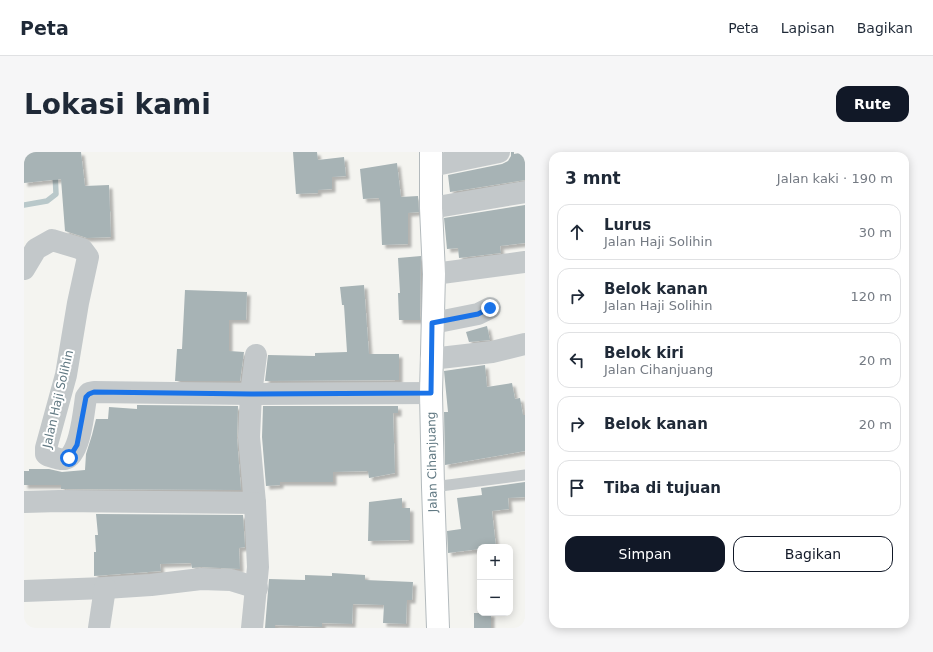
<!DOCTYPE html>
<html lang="id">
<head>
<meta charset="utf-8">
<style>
	body { margin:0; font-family:"DejaVu Sans",sans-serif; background:#f6f6f7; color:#1f2937 }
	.controls { position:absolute; right:12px; bottom:12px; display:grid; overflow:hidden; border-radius:8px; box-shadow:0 2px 10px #0003 }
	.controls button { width:36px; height:36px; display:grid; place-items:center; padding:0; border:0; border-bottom:1px solid #e0e1e3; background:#fff; color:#1f2937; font:20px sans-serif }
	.stop { position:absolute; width:12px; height:12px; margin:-9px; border:3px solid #1a73e8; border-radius:50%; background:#fff }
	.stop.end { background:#1a73e8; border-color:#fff; box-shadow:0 1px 4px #0008 }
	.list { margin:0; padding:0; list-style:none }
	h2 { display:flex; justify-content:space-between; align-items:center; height:52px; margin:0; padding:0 16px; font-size:17px }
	h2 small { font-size:13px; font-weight:400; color:#747a83 }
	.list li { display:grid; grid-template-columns:26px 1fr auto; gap:12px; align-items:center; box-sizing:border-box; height:56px; margin:0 8px 8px; padding:0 8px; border:1px solid #e0e1e3; border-radius:12px }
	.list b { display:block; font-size:15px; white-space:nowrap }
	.list p { margin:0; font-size:13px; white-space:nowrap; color:#747a83 }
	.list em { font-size:13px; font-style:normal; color:#747a83 }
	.actions { display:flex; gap:8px; padding:12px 16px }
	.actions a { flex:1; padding:9px 0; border:1px solid #111827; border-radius:12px; text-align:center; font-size:14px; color:#111827 }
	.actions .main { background:#111827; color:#fff }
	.icon { flex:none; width:22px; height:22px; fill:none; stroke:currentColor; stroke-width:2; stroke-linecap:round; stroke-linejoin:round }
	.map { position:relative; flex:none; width:501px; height:476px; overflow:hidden; border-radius:12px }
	header { display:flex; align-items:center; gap:24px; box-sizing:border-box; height:56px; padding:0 20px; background:#fff; border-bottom:1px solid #e0e1e3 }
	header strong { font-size:19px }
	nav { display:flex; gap:22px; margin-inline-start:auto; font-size:14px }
	.intro { display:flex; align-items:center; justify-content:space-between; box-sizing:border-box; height:96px; padding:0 24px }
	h1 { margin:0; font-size:28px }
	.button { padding:10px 18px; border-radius:12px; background:#111827; color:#fff; font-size:14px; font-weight:700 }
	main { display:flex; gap:24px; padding:0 24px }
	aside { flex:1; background:#fff; border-radius:12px; box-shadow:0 2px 10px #0003 }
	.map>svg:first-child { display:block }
</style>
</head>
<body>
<header>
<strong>Peta</strong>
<nav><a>Peta</a><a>Lapisan</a><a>Bagikan</a></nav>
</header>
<div class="intro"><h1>Lokasi kami</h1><a class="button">Rute</a></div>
<main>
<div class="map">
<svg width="501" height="476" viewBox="0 0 501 476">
	<defs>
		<filter id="shadow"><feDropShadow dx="3.5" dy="3.5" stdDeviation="1" flood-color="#0004"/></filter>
	</defs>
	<rect width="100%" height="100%" fill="#f4f4f0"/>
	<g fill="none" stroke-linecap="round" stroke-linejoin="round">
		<!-- stream -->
		<polyline stroke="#b9c8ca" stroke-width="5.5" points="0,53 23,49 32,42 31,20"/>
	</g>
	<!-- building -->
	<g fill="#a7b3b5" filter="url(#shadow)">
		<polygon points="0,0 57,0 61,34 85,33 87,85 63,86 41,79 37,27 0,31"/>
		<polygon points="269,0 293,0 294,8 320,5 322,24 308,25 308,37 294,38 294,41 272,42"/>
		<polygon points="487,0 490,0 490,2 501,0 501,28 426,40 424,23 478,12 484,9 487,4"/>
		<polygon points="373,11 377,45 394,44 395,60 384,61 384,92 358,93 356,48 355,48 355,46 339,47 336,17"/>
		<polygon points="501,53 501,91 476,94 477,101 435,106 434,96 423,97 420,66"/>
		<polygon points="397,104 396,168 375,168 374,141 376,141 374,106"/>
		<polygon points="340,133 345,202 375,202 375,228 241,229 244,203 291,204 291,201 323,200 320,153 318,153 316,135"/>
		<polygon points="161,138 223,140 222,168 205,168 205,199 220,200 216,229 151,229 153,197 158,197"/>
		<polygon points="463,174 466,188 445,190 442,180"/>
		<polygon points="461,213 463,235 488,231 491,247 496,246 499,263 501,263 501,299 421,313 420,260 424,260 420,219"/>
		<polygon points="113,253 214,254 213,286 217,338 37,337 37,333 0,333 0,319 5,319 5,317 25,317 38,320 61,318 62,302 68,283 72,267 84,267 85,255 113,257"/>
		<polygon points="239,254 374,254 374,261 369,261 371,321 345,326 344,319 309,320 309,330 256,330 256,333 242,334 238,285"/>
		<polygon points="501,330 501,345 484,346 485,357 468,359 472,395 456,395 456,397 424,401 423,379 437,377 433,346 458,343 457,336"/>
		<polygon points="378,346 378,356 386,356 386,388 344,389 345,350"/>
		<polygon points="72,362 219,363 221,395 215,396 216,417 177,415 168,416 167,411 136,412 137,419 70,424 70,400 72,400 71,383 74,383"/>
		<polygon points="308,421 341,423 341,428 389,430 388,448 383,448 382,472 359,471 360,453 329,452 328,472 298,471 298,475 251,473 251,476 241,476 245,427 281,428 281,423 308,424"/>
		<rect x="450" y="461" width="17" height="15"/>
	</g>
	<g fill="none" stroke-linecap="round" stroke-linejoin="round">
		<defs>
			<polyline id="secondary" points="407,0 407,56 410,122 407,241 409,335 414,476"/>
		</defs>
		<!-- secondary casing -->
		<use href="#secondary" stroke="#b3babd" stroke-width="24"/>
		<!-- service -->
		<polyline stroke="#c3c8ca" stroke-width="11" points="409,335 501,323"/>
		<!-- minor -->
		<g stroke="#c3c8ca" stroke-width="22">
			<polyline points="407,14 475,0"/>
			<polyline points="407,56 501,40"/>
			<path d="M 0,117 L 12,97 L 28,88 L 58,97 L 64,105 L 54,151 L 42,223 L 22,296 L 22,302 L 23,303 C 29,305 36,308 41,307 C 56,304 60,258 62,245 L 65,241 L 70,240 L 227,242 L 407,241"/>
			<polyline points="410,122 501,110"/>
			<polyline points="409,171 454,162 466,156"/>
			<polyline points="407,207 468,200 501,192"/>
			<polyline points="0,350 35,349 231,351 225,285 227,242 232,203"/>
			<polyline points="0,439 81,436 127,433 177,427 207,428 233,436"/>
			<polyline points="75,476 81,436"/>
			<polyline points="228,476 234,415 231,351"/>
		</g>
		<!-- secondary -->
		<use href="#secondary" stroke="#fff" stroke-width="22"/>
	</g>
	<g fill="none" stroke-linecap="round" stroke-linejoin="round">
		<!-- route -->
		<polyline stroke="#1a73e8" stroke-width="5" points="45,306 53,293 62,245 65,242 70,240 227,242 407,241 408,171 454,162 466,156"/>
	</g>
	<g text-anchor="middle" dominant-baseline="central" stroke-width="4" stroke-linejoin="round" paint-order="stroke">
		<!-- street labels -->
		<g font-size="12" fill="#617983" stroke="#fff">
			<text transform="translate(34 247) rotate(-77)">Jalan Haji Solihin</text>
			<text transform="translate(408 310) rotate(-91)">Jalan Cihanjuang</text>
		</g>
	</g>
</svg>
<div class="controls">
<button>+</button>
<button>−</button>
</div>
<div class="stop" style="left:45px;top:306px"></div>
<div class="stop end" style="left:466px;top:156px"></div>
</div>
<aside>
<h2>3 mnt<small>Jalan kaki · 190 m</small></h2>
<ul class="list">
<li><svg class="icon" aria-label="ahead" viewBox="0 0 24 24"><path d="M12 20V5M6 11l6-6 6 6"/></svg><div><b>Lurus</b><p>Jalan Haji Solihin</p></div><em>30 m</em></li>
<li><svg class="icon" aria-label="right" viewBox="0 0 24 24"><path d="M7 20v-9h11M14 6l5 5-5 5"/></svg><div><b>Belok kanan</b><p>Jalan Haji Solihin</p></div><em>120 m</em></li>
<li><svg class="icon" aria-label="left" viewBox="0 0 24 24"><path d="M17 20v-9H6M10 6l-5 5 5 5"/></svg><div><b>Belok kiri</b><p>Jalan Cihanjuang</p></div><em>20 m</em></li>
<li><svg class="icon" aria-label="right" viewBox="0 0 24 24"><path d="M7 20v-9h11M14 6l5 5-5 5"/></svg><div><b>Belok kanan</b></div><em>20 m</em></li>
<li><svg class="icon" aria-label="arrive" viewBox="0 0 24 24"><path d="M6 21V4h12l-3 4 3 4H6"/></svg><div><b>Tiba di tujuan</b></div></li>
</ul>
<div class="actions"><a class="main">Simpan</a><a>Bagikan</a></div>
</aside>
</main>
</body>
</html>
